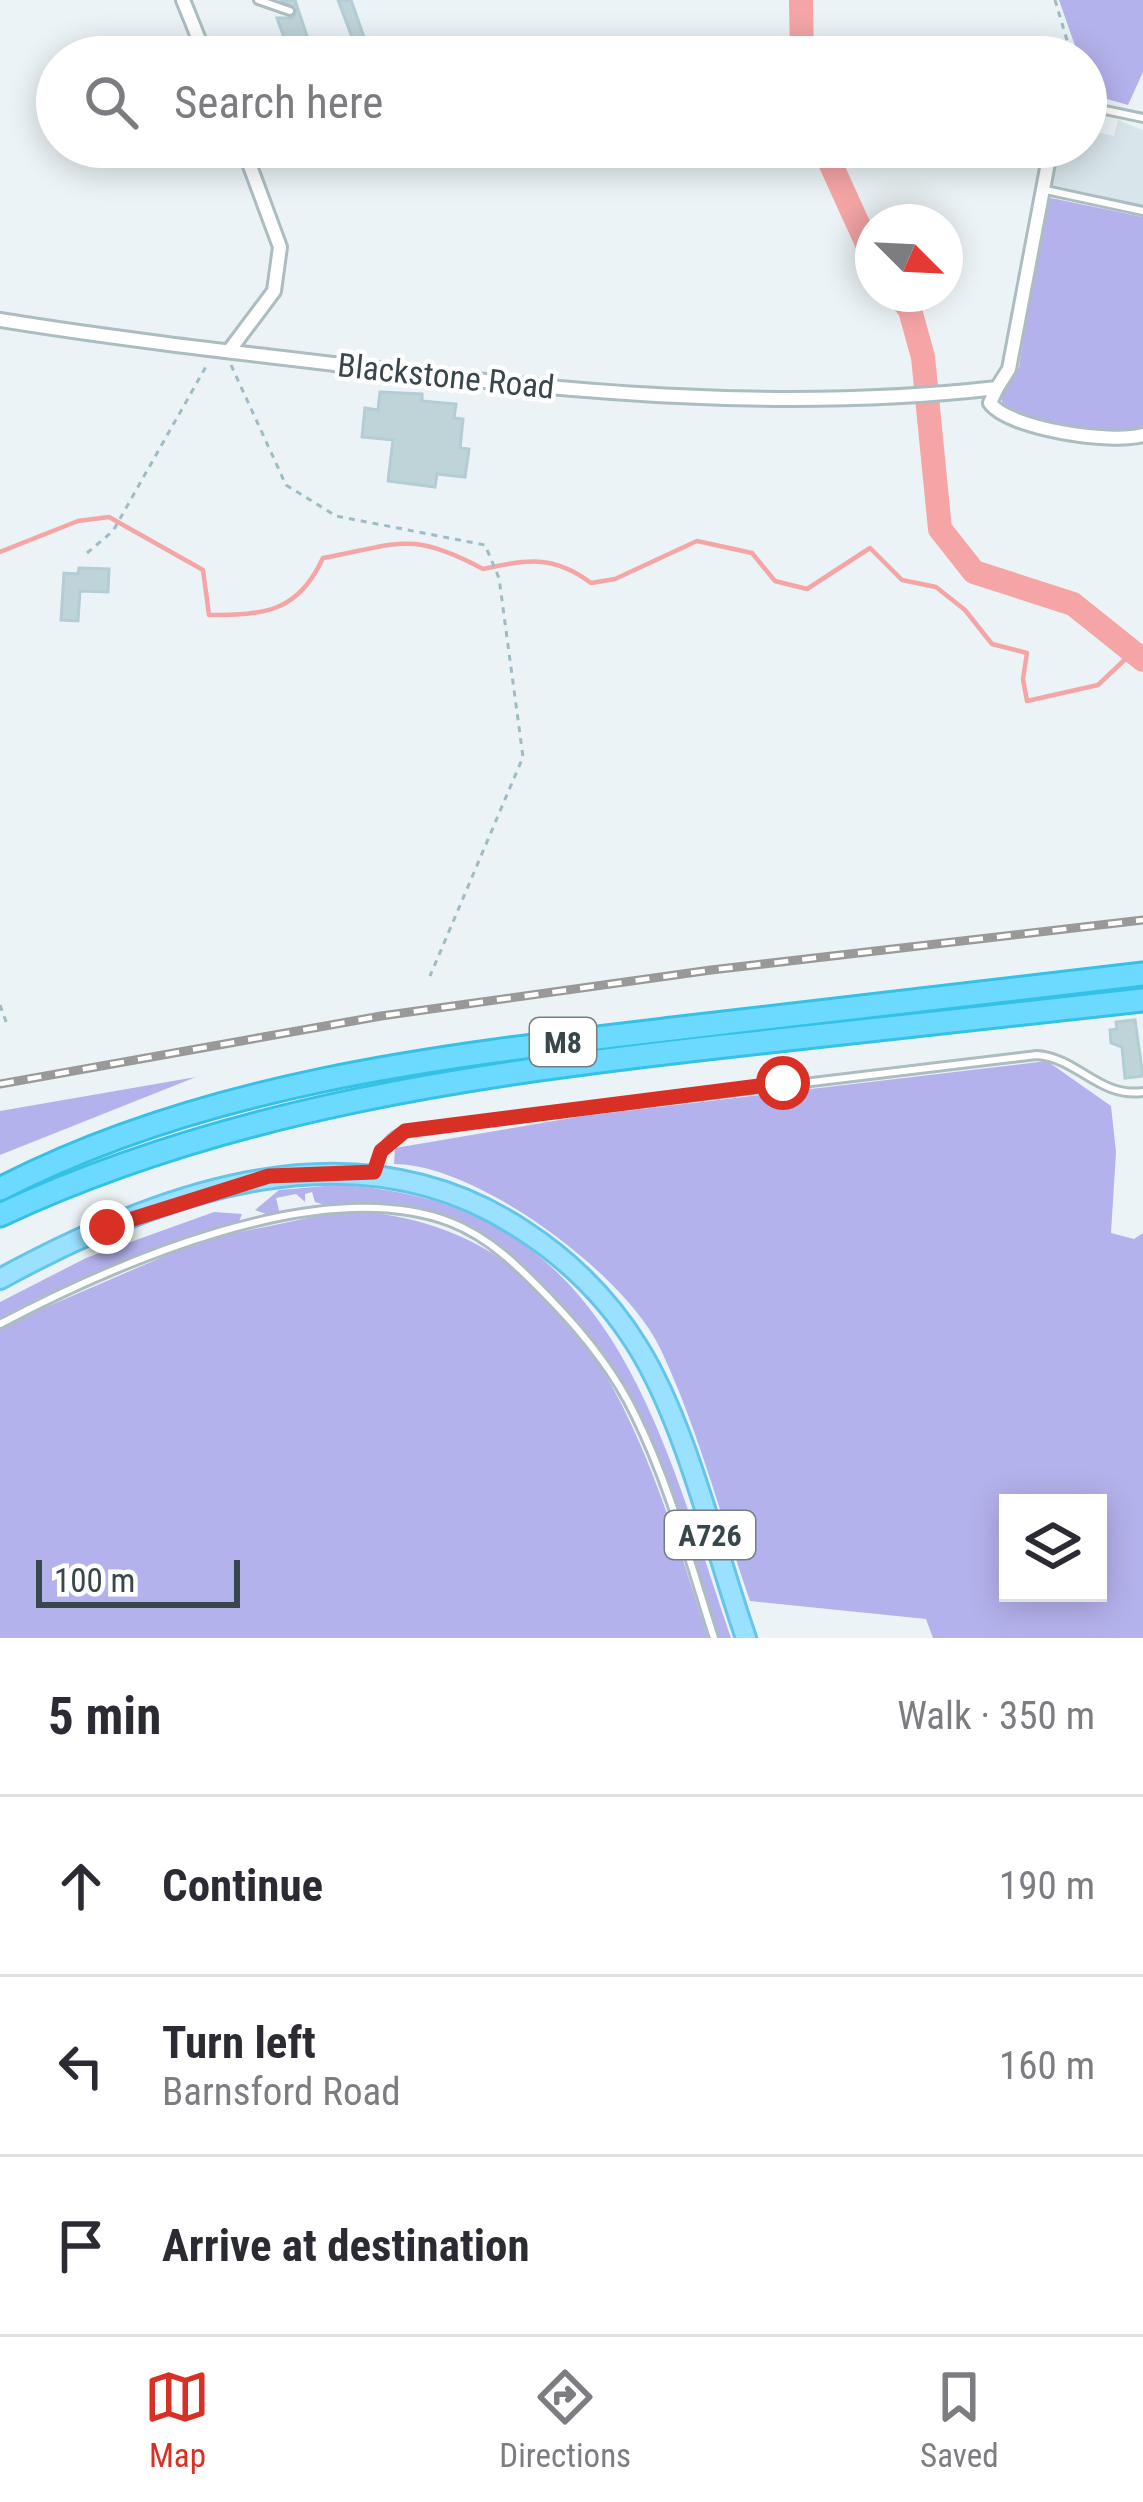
<!DOCTYPE html>
<html lang="en">
<head>
<meta charset="utf-8">
<style>
	body { margin:0; font-family:"Roboto Condensed",sans-serif; background:#f2f2f3; color:#2b2b33 }
	.controls { position:absolute; right:36px; bottom:36px; display:grid; overflow:hidden; border-radius:0px; box-shadow:0 6px 30px #0003 }
	.controls button { width:108px; height:108px; display:grid; place-items:center; padding:0; border:0; border-bottom:3px solid #e1e1e2; background:#fff; color:#2b2b33; font:60px sans-serif }
	.compass { position:absolute; left:855px; top:204px; width:108px; height:108px; border-radius:50%; background:#fff; box-shadow:0 6px 30px #0003; rotate:114deg }
	.scale { position:absolute; left:36px; bottom:30px; width:204px; box-sizing:border-box; padding-left:12px; border:6px solid #38474b; border-top:0; font-size:33px; line-height:42px; white-space:nowrap; color:#38474b; -webkit-text-stroke:9px #fff; paint-order:stroke }
	.stop { position:absolute; width:36px; height:36px; margin:-27px; border:9px solid #d93025; border-radius:50%; background:#fff }
	.stop.end { background:#d93025; border-color:#fff; box-shadow:0 3px 12px #0008 }
	.list { margin:0; padding:0; list-style:none }
	h2 { display:flex; justify-content:space-between; align-items:center; height:156px; margin:0; padding:0 48px; font-size:51px }
	h2 small { font-size:39px; font-weight:400; color:#7c7c81 }
	.list li { display:grid; grid-template-columns:78px 1fr auto; gap:36px; align-items:center; box-sizing:border-box; height:180px; padding:0 48px; border-top:3px solid #e1e1e2 }
	.list b { display:block; font-size:45px; white-space:nowrap }
	.list p { margin:0; font-size:39px; white-space:nowrap; color:#7c7c81 }
	.list em { font-size:39px; font-style:normal; color:#7c7c81 }
	.icon { flex:none; width:66px; height:66px; fill:none; stroke:currentColor; stroke-width:2; stroke-linecap:round; stroke-linejoin:round }
	.map { position:relative; flex:none; width:1143px; height:1638px; overflow:hidden }
	.search { position:absolute; background:#fff; box-shadow:0 6px 30px #0003; left:36px; right:36px; top:36px; height:132px; display:flex; align-items:center; gap:30px; box-sizing:border-box; padding:0 42px; border-radius:66px; color:#7c7c81; font-size:45px }
	.sheet { height:696px; background:#fff }
	nav { display:flex; justify-content:space-around; align-items:center; box-sizing:border-box; height:168px; border-top:3px solid #e1e1e2; background:#fff; font-size:33px; color:#7c7c81 }
	nav a { display:grid; justify-items:center; gap:6px }
	nav .on { color:#d93025 }
	.map>svg:first-child { display:block }
</style>
</head>
<body>
<div class="map">
<svg width="1143" height="1638" viewBox="0 0 1143 1638">
	<rect width="100%" height="100%" fill="#ebf3f6"/>
	<!-- residential -->
	<polygon fill="#d8e5ea" points="1118,120 1143,130 1143,207 1055,187 1048,180 1055,147 1086,147 1086,130 1114,136"/>
	<!-- green -->
	<g fill="#b4b2ec" fill-rule="evenodd">
		<polygon points="1059,0 1143,0 1143,72 1128,105 1086,93 1086,57 1079,57"/>
		<path d="M 1051,198 L 1143,217 L 1143,426 C 1103,443 1041,421 1003,405 L 1000,395 L 1019,367 L 1043,209 Z"/>
		<path d="M 1047,1061 L 1111,1106 L 1116,1152 L 1111,1233 L 1134,1239 L 1143,1233 L 1143,1638 L 933,1638 L 926,1619 L 750,1601 C 721,1518 698,1428 660,1348 C 625,1274 477,1164 394,1164 L 395,1148 L 583,1116 ZM 1008,1503 L 1098,1503 L 1098,1593 L 1008,1593 Z"/>
		<polygon points="196,1077 0,1155 0,1111"/>
		<path d="M 337,1185 C 612,1199 658,1425 731,1638 L 717,1638 C 675,1506 646,1391 546,1289 C 518,1261 489,1233 451,1218 C 410,1203 368,1203 325,1205 L 315,1202 L 312,1192 L 305,1194 L 305,1202 L 296,1194 L 276,1198 L 280,1214 L 274,1217 L 255,1210 L 279,1190 Z"/>
		<polygon points="214,1212 242,1214 238,1224 133,1259 0,1321 0,1302 86,1258"/>
		<path d="M 366,1212 C 592,1235 649,1455 708,1638 L 0,1638 L 0,1327 L 202,1240 L 332,1213 Z"/>
	</g>
	<g fill="none" stroke-linecap="round" stroke-linejoin="round">
		<!-- stream -->
		<path stroke="#f5a5a6" stroke-width="4.5" d="M 0,552 L 78,521 L 109,517 L 203,570 L 209,615 C 266,615 298,612 323,558 C 399,544 410,530 483,569 C 526,559 554,555 591,583 L 615,579 L 697,541 L 752,553 L 775,581 L 807,589 L 870,548 L 902,580 L 936,587 L 965,610 L 992,644 L 1027,653 L 1023,679 L 1027,701 L 1098,685 L 1135,650"/>
		<!-- river -->
		<g stroke="#f5a5a6" stroke-width="24">
			<polyline points="801,0 802,57"/>
			<polyline points="823,147 873,257"/>
			<polyline points="898,294 910,310 923,357 940,529 974,572 1073,604 1143,660"/>
		</g>
	</g>
	<!-- building -->
	<g fill="#bfd4d8" stroke="#b2cdd4" stroke-width="3">
		<polygon points="281,0 295,0 314,57 298,57 292,41 286,43 277,18 293,18 297,11"/>
		<polygon points="338,0 351,0 371,57 326,57 355,45"/>
		<polygon points="380,392 422,394 422,401 456,404 454,418 463,419 460,448 469,449 465,477 437,474 435,487 388,481 393,440 362,437 365,408 378,410"/>
		<polygon points="79,568 109,569 108,592 80,591 78,621 61,620 64,573 78,574"/>
		<polygon points="1135,1020 1143,1076 1125,1078 1122,1047 1111,1043 1110,1030 1117,1029 1116,1022"/>
	</g>
	<g fill="none" stroke-linecap="round" stroke-linejoin="round">
		<defs>
			<g id="lane">
				<polyline points="258,0 290,11"/>
				<polyline points="1086,106 1143,118"/>
				<polyline points="1041,189 1143,211"/>
				<path d="M 374,1172 C 383,1154 383,1139 405,1131 L 1037,1055 C 1078,1058 1099,1098 1143,1092"/>
				<path d="M 0,1324 C 116,1263 320,1173 450,1222 C 491,1238 520,1268 550,1299 C 584,1334 614,1371 635,1415 C 670,1486 690,1563 714,1638"/>
			</g>
			<g id="street">
				<polyline points="183,0 206,57"/>
				<path d="M 0,320 C 111,338 223,351 334,364 C 555,391 776,413 997,388 L 1009,369 L 1051,147"/>
				<polyline points="229,351 274,291 280,247 243,147"/>
				<path d="M 997,388 L 990,403 C 1009,429 1111,444 1143,435"/>
			</g>
			<path id="primary" d="M 0,1279 C 161,1191 357,1119 524,1231 C 570,1261 609,1300 638,1347 C 687,1426 715,1549 746,1638"/>
			<g id="highway">
				<path d="M 0,1189 C 208,1081 451,1055 681,1028 C 835,1010 989,992 1143,974"/>
				<path d="M 0,1215 C 229,1108 476,1074 725,1046 C 865,1031 1004,1015 1143,1000"/>
			</g>
		</defs>
		<!-- lane casing -->
		<use href="#lane" stroke="#acbdc2" stroke-width="12"/>
		<!-- street casing -->
		<use href="#street" stroke="#acbdc2" stroke-width="18"/>
		<!-- primary casing -->
		<use href="#primary" stroke="#64c4ea" stroke-width="24"/>
		<!-- highway casing -->
		<use href="#highway" stroke="#35c0e6" stroke-width="27"/>
		<!-- path -->
		<g stroke="#9dbcc5" stroke-width="3" stroke-dasharray="6 6" stroke-linecap="butt">
			<polyline points="1055,0 1072,57"/>
			<polyline points="231,365 286,485 336,516 485,545 499,578 523,757 430,976"/>
			<polyline points="87,553 113,531 208,363"/>
			<polyline points="0,1005 8,1027"/>
		</g>
		<!-- lane -->
		<use href="#lane" stroke="#fff" stroke-width="6"/>
		<!-- street -->
		<use href="#street" stroke="#fff" stroke-width="12"/>
		<!-- primary -->
		<use href="#primary" stroke="#9ae1ff" stroke-width="18"/>
		<!-- highway -->
		<use href="#highway" stroke="#6cdaff" stroke-width="21"/>
		<defs>
			<polyline id="rail" points="0,1084 381,1016 711,970 1143,920"/>
		</defs>
		<!-- rail casing -->
		<use href="#rail" stroke="#999" stroke-width="9"/>
		<!-- rail -->
		<use href="#rail" stroke="#fff" stroke-width="4.5" stroke-dasharray="14" stroke-linecap="butt"/>
	</g>
	<g fill="none" stroke-linecap="round" stroke-linejoin="round">
		<!-- route -->
		<polyline stroke="#d93025" stroke-width="15" points="107,1227 269,1176 374,1172 381,1151 405,1131 783,1083"/>
	</g>
	<g text-anchor="middle" dominant-baseline="central" stroke-width="9" stroke-linejoin="round" paint-order="stroke">
		<!-- shield labels -->
		<g fill="#fff" stroke="#747e81" stroke-width="3">
			<rect x="530" y="1018" width="66" height="48" rx="9"/>
			<rect x="665" y="1511" width="90" height="48" rx="9"/>
		</g>
		<g font-size="30" font-weight="bold" fill="#38474b">
			<text x="563" y="1042">M8</text>
			<text x="710" y="1535">A726</text>
		</g>
		<!-- street labels -->
		<g font-size="33" fill="#38474b" stroke="#fff">
			<text transform="translate(446 376) rotate(6)">Blackstone Road</text>
		</g>
	</g>
</svg>
<div class="controls">
<button><svg class="icon" aria-label="layers" viewBox="0 0 24 24"><path d="M12 4l9 5-9 5-9-5zM3 14l9 5 9-5"/></svg></button>
</div>
<svg class="compass" viewBox="-18 -18 36 36"><path d="M0-13l5 13h-10z" fill="#e53935"/><path d="M0 13l5-13h-10z" fill="#7c7c81"/></svg>
<div class="scale">100 m</div>
<div class="stop" style="left:783px;top:1083px"></div>
<div class="stop end" style="left:107px;top:1227px"></div>
<div class="search"><svg class="icon" aria-label="search" viewBox="0 0 24 24"><circle cx="10" cy="10" r="6"/><path d="M15 15l6 6"/></svg>Search here</div>
</div>
<section class="sheet">
<h2>5 min<small>Walk · 350 m</small></h2>
<ul class="list">
<li><svg class="icon" aria-label="ahead" viewBox="0 0 24 24"><path d="M12 20V5M6 11l6-6 6 6"/></svg><div><b>Continue</b></div><em>190 m</em></li>
<li><svg class="icon" aria-label="left" viewBox="0 0 24 24"><path d="M17 20v-9H6M10 6l-5 5 5 5"/></svg><div><b>Turn left</b><p>Barnsford Road</p></div><em>160 m</em></li>
<li><svg class="icon" aria-label="arrive" viewBox="0 0 24 24"><path d="M6 21V4h12l-3 4 3 4H6"/></svg><div><b>Arrive at destination</b></div></li>
</ul>
</section>
<nav>
<a class="on"><svg class="icon" aria-label="map" viewBox="0 0 24 24"><path d="M3 6l6-2 6 2 6-2v14l-6 2-6-2-6 2zM9 4v14M15 6v14"/></svg>Map</a>
<a><svg class="icon" aria-label="directions" viewBox="0 0 24 24"><path d="M12 3l9 9-9 9-9-9zM9 14v-3h6M13 9l2 2-2 2"/></svg>Directions</a>
<a><svg class="icon" aria-label="saved" viewBox="0 0 24 24"><path d="M7 4h10v16l-5-4-5 4z"/></svg>Saved</a>
</nav>
</body>
</html>
